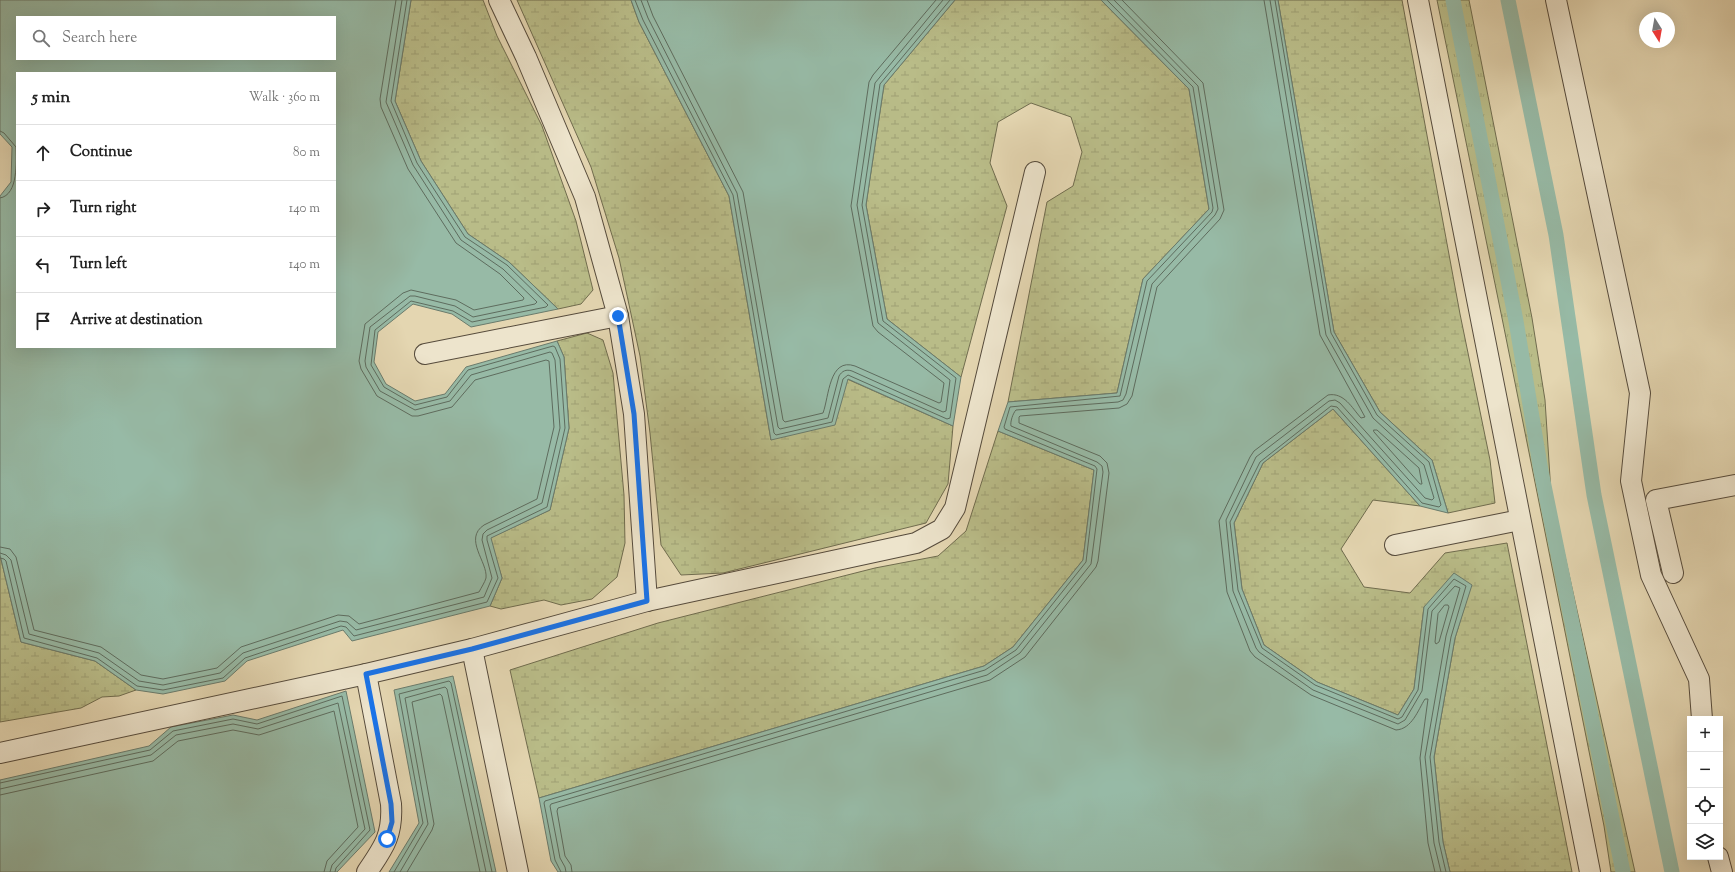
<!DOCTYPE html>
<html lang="en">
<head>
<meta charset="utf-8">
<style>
	body { margin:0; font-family:"Sorts Mill Goudy",serif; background:#f6f6f6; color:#222 }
	.controls { position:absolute; right:12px; bottom:12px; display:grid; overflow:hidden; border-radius:0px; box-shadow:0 4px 16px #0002 }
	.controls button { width:36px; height:36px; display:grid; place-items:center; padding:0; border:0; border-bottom:1px solid #e0e0e0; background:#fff; color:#222; font:20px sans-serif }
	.compass { position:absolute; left:1639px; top:12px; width:36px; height:36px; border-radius:50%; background:#fff; box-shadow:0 4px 16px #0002; rotate:169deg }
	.stop { position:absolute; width:12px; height:12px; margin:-9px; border:3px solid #1a73e8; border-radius:50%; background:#fff }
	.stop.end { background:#1a73e8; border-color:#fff; box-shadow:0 1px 4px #0008 }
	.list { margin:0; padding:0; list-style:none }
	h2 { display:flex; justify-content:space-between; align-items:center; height:52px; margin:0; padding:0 16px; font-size:17px }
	h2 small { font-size:13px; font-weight:400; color:#767676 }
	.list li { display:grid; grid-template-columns:26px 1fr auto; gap:12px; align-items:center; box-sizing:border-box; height:56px; padding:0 16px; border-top:1px solid #e0e0e0 }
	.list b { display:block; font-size:15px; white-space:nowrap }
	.list em { font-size:13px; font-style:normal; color:#767676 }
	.icon { flex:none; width:22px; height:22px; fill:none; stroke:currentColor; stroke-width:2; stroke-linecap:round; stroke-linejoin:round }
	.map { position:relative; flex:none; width:1735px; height:872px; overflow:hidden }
	.search { position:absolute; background:#fff; box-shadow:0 4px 16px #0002; left:16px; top:16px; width:320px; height:44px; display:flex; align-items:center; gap:10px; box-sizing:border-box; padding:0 14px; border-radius:0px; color:#767676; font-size:15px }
	.panel { position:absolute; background:#fff; box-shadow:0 4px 16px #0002; left:16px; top:72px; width:320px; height:276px; border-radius:0px }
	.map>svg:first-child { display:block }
</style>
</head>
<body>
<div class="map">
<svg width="1735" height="872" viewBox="0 0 1735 872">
	<defs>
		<pattern id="grass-tufts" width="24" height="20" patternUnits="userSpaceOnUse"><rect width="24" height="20" fill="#b9bc88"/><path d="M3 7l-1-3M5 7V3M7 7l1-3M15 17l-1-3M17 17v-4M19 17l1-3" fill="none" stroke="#9fa174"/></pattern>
		<pattern id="wetland-marsh" width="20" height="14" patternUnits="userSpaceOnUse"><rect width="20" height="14" fill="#b9bc88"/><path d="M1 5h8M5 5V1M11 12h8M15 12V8" fill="none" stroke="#9fa174"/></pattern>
	</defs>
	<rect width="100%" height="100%" fill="#e4d6b1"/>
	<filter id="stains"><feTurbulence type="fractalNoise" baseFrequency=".005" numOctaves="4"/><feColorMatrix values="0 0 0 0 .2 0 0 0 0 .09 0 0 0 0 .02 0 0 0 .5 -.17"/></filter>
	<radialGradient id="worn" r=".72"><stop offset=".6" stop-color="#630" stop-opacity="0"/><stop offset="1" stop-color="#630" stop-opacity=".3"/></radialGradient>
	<!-- grass -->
	<polygon fill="url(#grass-tufts)" stroke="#706c4e" points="1437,0 1469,0 1532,318 1545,400 1551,493 1635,872 1611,872 1604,826 1503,323"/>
	<!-- wetland -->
	<g fill="url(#wetland-marsh)" stroke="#706c4e">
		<polygon points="411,0 483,0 497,36 542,126 576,221 593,290 581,304 558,309 509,262 468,234 421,161 395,101"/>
		<polygon points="517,0 631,0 639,22 729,196 771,440 847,379 953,426 948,484 926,523 723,573 681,575 661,545 650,433 640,356 619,258 591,167"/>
		<polygon points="955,0 1101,0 1189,89 1209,209 1143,279 1117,393 1008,402 1047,202 1073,186 1082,152 1071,117 1031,103 998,122 990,163 1007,206 961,377 887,319 866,205 884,85"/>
		<polygon points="1278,0 1402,0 1460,314 1490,460 1495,503 1448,513 1432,460 1380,412 1334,332"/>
		<polygon points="587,333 603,340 613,373 624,495 625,543 617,577 592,599 561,605 544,600 501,609 490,606 502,578 490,538 550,510 569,428 564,357 557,341"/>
		<polygon points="1333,409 1420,506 1373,500 1341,549 1364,587 1410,593 1445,553 1507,543 1572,872 1450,872 1443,842 1434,757 1455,638 1471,585 1424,607 1414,689 1398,715 1317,682 1264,645 1242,589 1234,523 1263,463"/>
		<polygon points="998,431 1094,470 1083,560 1013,647 984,666 539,798 510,670 658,623 875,568 938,556 966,531"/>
		<polygon points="0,555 21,642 95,661 136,690 119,696 102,697 81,708 0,722"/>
	</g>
	<!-- water -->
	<g fill="#97baa6" stroke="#6a7b6c" fill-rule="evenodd">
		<path d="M 0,0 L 411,0 L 395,101 L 421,161 L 468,234 L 509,262 L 558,309 L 471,327 L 452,314 L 413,304 L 378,332 L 374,362 L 386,384 L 415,401 L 445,394 L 466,367 L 557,341 L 564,357 L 569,428 L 550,510 L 491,538 L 502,578 L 490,606 L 352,641 L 343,630 L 247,661 L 225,681 L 163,694 L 136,690 L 95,661 L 21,642 L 0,555 L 0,196 L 11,182 L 12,147 L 0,134 ZM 17,17 L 335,17 L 335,59 L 17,59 ZM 17,73 L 335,73 L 335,347 L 17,347 Z"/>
		<polygon points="631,0 955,0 884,85 866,205 887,319 961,377 953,426 848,379 835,425 771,440 729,196 639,22"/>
		<polygon points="1101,0 1278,0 1334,332 1380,412 1432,460 1448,513 1420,506 1333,409 1263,463 1234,523 1242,589 1264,645 1317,682 1398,715 1414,689 1424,607 1454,573 1472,585 1455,638 1434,757 1443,842 1450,872 558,872 551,861 539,798 984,666 1013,647 1083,560 1094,470 998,431 1008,402 1117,393 1143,279 1209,209 1189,89"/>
		<polygon points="453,676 496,872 389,872 419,823 394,690"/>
		<polygon points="346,691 375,832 337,872 0,872 0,780 149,746 171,727 233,715 257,720"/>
	</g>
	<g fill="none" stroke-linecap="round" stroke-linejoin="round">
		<!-- shore -->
		<g stroke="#5e6c5e" stroke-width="1">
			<polyline points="635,0 643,20 733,195 774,433 776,435 832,422 843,379 848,375 947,419 950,418 956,378 883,321 862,205 880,84 950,0"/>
			<path d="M 641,0 L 648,18 L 737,193 L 778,427 L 780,429 L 828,418 L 839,376 C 842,371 846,369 852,371 L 943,412 L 946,411 L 950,380 L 878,323 L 857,205 L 875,83 L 943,0"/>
			<path d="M 647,0 L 653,16 L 743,192 L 783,420 L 785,422 L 823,413 C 829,397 829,357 855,366 L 939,403 L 941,402 L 944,383 L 878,332 L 873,326 L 851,206 L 869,82 L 873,75 L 936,0"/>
			<path d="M 1264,0 L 1320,335 L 1365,417 L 1361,418 C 1352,408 1344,392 1328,395 L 1254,451 L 1250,457 L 1219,521 L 1227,592 L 1250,651 L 1255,657 L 1311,695 L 1396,730 C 1412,729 1418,710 1425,699 L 1428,699 L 1420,758 L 1428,843 L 1435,872"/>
			<polyline points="1270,0 1326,335 1373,418 1424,465 1434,498 1432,500 1425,498 1340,403 1335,400 1329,401 1256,457 1226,520 1233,591 1256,648 1259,652 1313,690 1398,724 1405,720 1422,691 1432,611 1455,586 1460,588 1446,636 1425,757 1434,843 1441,872"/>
			<polyline points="1275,0 1331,333 1377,415 1429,462 1441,505 1439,507 1422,503 1337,407 1331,406 1260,462 1230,522 1238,590 1262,648 1315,685 1398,719 1402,717 1418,690 1428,609 1454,579 1466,586 1451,637 1430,757 1439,842 1446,872"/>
			<path d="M 0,131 L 4,133 L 16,147 C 16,160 19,195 0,198"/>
			<polygon points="1374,430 1377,430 1419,468 1422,484 1420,484 1374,432"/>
			<path d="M 0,547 L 10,549 L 16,557 L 34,630 L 101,647 L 141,675 L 163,679 L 217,668 L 241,647 L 338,615 L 349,616 L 359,624 L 479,592 C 481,588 485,582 486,578 C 488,562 463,539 484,525 L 537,499 L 554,427 L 549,361 L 546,360 L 475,380 L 452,407 L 418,416 L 412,416 L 377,396 L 361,369 L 359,361 L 365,324 L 403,293 L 411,290 L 456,300 L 474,310 L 523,300 L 524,298 L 500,274 L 456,243 L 408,169 L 381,107 L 380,99 L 396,0"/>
			<polyline points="0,553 6,555 11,560 29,634 99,653 139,681 163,685 220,673 243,653 340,621 347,622 356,630 484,597 492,578 482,540 483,534 487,530 542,503 560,428 555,360 552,353 550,352 471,375 450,401 415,410 380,391 366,367 365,361 370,327 410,296 415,296 455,306 473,317 535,304 537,302 503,269 461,240 413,165 386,102 402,0"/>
			<polyline points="0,558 4,559 6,561 24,638 97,658 137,686 163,690 223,678 245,658 341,626 346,627 354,636 487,602 498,578 487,540 487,536 547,507 565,428 560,359 555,347 553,346 468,370 447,397 415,405 384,387 371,365 375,330 411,301 453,311 472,322 546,307 548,305 507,265 465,237 417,163 391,101 407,0"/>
			<polygon points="1445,605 1448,605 1449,607 1439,642 1436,644 1435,642 1438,614"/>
			<polyline points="0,783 150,750 173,731 233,719 257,724 342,696 370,830 336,868 335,872"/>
			<polyline points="0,789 151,755 176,735 233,724 258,729 338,703 365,829 332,865 330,872"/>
			<polyline points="0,795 153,761 178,741 233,730 259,735 334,711 358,827 327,861 324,872"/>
			<polyline points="394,872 423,823 399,694 449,681 451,683 492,872"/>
			<polyline points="400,872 428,824 405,698 445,687 447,689 486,872"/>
			<polyline points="407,872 432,830 434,824 412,702 440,694 442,696 480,872"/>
			<polyline points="561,872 555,860 544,803 545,801 985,670 1016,650 1086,562 1097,469 1095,466 1005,429 1004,427 1010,407 1120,396 1147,281 1212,212 1213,208 1193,87 1107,0"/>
			<path d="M 566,872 L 565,867 L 560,858 L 550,806 L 551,804 L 987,675 L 1020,653 L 1091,564 L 1103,472 L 1102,466 L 1097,462 L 1011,426 C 1010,422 1013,413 1016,410 L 1118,402 L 1123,400 L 1126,394 L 1152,284 L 1215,215 L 1218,209 L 1198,86 L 1114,0"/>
			<polyline points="572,872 571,865 565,856 557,811 558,808 990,680 1025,657 1096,567 1098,561 1109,473 1107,463 1100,456 1019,423 1019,417 1020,416 1119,408 1127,404 1132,396 1157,287 1220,219 1224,210 1203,83 1122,0"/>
		</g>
		<!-- canal -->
		<g stroke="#97baa6" stroke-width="15">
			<polyline points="1453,0 1516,321 1541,471 1623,872"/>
			<polyline points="1508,0 1556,235 1594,495 1672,872"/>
		</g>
		<defs>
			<g id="minor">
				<polyline points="499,0 526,57 585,197 618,316 634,414 647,601"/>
				<polyline points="1418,0 1590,872"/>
				<polyline points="1556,0 1640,393 1631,481 1651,575 1699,679 1702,719"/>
				<polyline points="425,354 618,316"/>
				<polyline points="1395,545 1520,520"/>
				<polyline points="1673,573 1656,500 1735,485"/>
				<polyline points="472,649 518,872"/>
				<path d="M 366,674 L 391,804 C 393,835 384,847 367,872"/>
				<polyline points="0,753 366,674 472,649 647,601 916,543 942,529 955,508 1035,172"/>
				<polyline points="1718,857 1722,872"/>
			</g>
		</defs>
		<!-- minor casing -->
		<use href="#minor" stroke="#564b3c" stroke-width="22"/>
		<!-- minor -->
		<use href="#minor" stroke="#ede4cc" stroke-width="20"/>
	</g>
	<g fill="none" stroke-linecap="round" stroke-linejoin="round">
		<!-- route -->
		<polyline stroke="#1a73e8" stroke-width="5" points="387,839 392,822 391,804 366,674 472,649 647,601 634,414 618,316"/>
	</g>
	<rect width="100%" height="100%" filter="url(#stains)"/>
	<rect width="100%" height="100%" fill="url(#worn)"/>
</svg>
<div class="controls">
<button>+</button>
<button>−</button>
<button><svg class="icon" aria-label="locate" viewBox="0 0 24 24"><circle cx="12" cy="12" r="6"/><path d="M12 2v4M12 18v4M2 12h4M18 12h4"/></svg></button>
<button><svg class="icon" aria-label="layers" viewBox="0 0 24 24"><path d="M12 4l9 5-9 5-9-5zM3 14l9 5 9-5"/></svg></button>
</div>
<svg class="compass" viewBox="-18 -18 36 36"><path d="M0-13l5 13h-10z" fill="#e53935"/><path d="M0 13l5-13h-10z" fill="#767676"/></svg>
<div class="stop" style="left:387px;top:839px"></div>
<div class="stop end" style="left:618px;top:316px"></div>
<div class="search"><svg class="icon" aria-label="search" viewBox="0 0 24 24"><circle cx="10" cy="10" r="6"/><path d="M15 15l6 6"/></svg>Search here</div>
<section class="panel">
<h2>5 min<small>Walk · 360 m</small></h2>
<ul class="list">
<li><svg class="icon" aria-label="ahead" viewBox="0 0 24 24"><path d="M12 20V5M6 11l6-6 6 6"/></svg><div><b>Continue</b></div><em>80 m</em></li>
<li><svg class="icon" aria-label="right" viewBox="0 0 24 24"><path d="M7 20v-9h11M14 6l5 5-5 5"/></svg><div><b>Turn right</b></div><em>140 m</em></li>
<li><svg class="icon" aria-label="left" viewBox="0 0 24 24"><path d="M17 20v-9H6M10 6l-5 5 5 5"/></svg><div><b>Turn left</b></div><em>140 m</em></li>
<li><svg class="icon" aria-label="arrive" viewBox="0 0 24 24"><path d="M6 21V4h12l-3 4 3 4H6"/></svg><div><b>Arrive at destination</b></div></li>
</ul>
</section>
</div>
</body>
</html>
